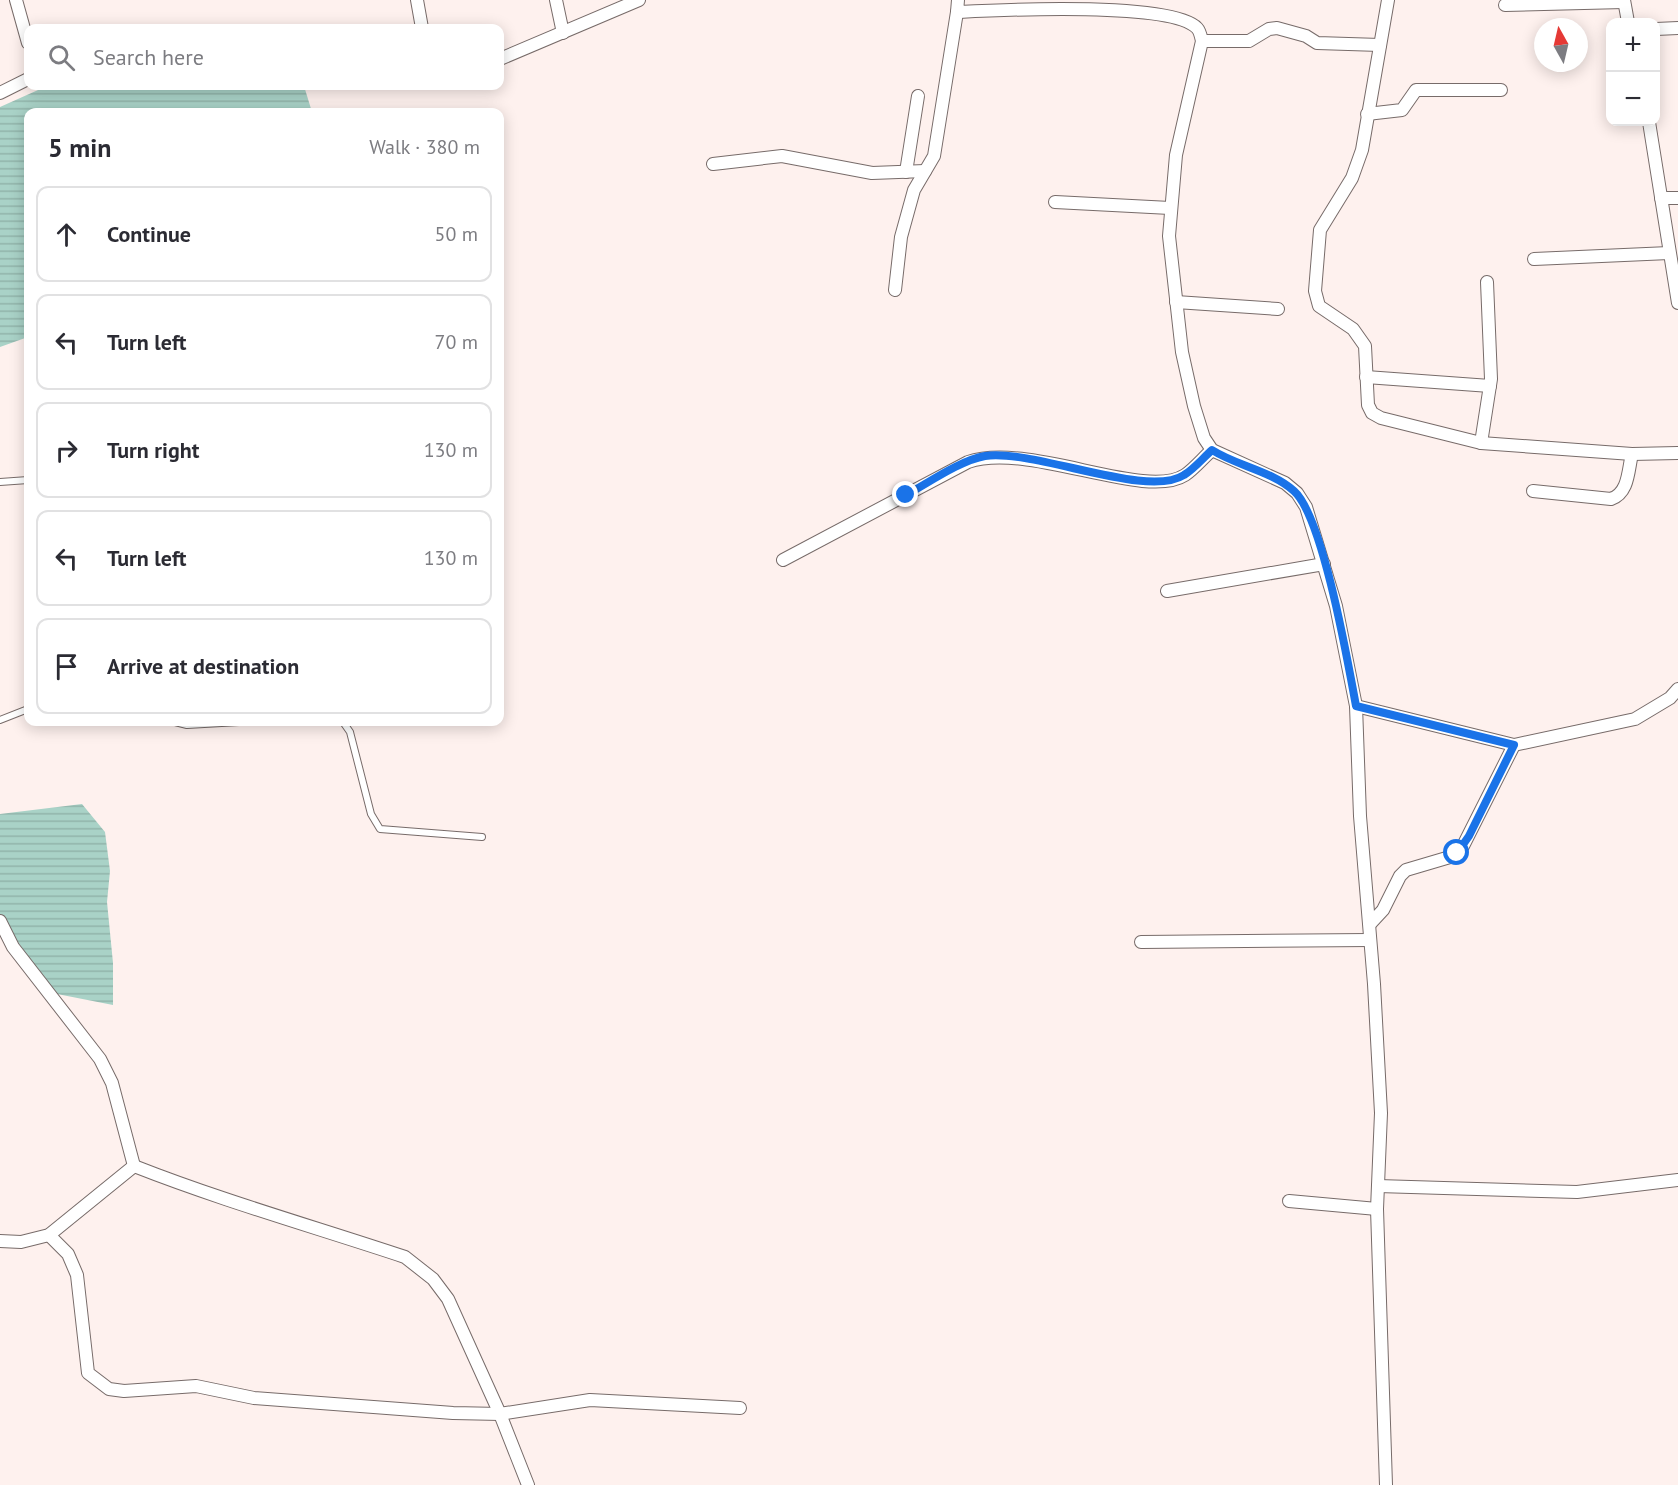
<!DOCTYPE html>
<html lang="en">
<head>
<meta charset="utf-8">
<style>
	body { margin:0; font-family:"PT Sans",sans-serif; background:#f2f2f3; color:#2b2b33 }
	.controls { position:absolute; right:18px; top:18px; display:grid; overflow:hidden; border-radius:12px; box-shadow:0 3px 15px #0003 }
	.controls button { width:54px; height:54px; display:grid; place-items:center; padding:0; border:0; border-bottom:2px solid #e1e1e2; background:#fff; color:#2b2b33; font:30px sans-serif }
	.compass { position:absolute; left:1534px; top:18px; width:54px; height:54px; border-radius:50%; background:#fff; box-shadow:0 3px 15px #0003; rotate:352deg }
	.stop { position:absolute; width:18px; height:18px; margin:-14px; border:4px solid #1a73e8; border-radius:50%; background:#fff }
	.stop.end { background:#1a73e8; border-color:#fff; box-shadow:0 2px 6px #0008 }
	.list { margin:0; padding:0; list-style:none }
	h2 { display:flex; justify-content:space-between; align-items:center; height:78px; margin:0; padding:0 24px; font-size:26px }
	h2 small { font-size:20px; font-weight:400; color:#7c7c81 }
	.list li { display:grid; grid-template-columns:39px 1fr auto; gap:18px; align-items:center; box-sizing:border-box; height:96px; margin:0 12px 12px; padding:0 12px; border:2px solid #e1e1e2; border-radius:12px }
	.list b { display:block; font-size:22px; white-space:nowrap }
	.list em { font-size:20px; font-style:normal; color:#7c7c81 }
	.icon { flex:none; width:33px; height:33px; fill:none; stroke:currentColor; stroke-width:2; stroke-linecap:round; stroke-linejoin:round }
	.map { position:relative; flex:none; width:1678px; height:1485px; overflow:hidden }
	.search { position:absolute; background:#fff; box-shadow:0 3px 15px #0003; left:24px; top:24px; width:480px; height:66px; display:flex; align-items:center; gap:15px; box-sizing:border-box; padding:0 21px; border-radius:12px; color:#7c7c81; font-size:22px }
	.panel { position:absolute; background:#fff; box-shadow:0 3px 15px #0003; left:24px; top:108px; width:480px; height:618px; border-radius:12px }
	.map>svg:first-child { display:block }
</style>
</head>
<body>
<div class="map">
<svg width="1678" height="1485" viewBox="0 0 1678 1485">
	<defs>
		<pattern id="water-rules" width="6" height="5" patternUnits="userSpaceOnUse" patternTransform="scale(1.5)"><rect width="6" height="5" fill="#a9d2c7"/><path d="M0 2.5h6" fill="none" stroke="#91b4aa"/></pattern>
	</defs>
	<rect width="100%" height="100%" fill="#fef1ee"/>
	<!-- water -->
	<g fill="url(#water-rules)">
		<polygon points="47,86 304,86 312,112 28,112 28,337 0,347 0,107"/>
		<polygon points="82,804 105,832 110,871 107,902 113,963 113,1005 52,993 0,915 0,814"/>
	</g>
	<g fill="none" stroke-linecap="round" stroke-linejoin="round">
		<defs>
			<g id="lane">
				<polyline points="0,482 28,480"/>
				<polyline points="0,720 28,709"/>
				<polyline points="175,722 187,725 239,722"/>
				<polyline points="343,722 350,732 371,814 380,829 482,837"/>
			</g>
			<g id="street">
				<polyline points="16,0 28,43"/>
				<polyline points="417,0 422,28"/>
				<polyline points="556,0 563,33"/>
				<path d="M 958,0 L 957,12 C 998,10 1171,1 1197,28 C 1200,31 1201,37 1202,41 L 1176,155 L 1169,236 L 1182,352 L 1194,406 L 1204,438 L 1212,450 L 1285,483 L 1297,493 L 1306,507 L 1336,606 L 1356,706 L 1360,816 L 1374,984 L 1381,1113 L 1377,1209 L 1386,1485"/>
				<polyline points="1388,0 1362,150 1352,178 1320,230 1315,291 1319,306 1353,329 1365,346 1368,405 1372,413 1381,418 1481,443 1632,454 1678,453"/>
				<polyline points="1624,0 1628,22"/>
				<polyline points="1505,5 1624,2"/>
				<polyline points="1656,29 1678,28"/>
				<polyline points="1202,41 1249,41 1269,29 1277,28 1306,36 1317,43 1380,45"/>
				<polyline points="500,59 639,0"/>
				<polyline points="0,93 28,79"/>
				<polyline points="1367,114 1402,110 1416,90 1501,90"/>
				<polyline points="1649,122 1678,303"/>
				<polyline points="713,164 782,156 872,173 925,171"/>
				<polyline points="906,172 918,96"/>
				<polyline points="1661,198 1678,198"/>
				<polyline points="1055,202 1170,208"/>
				<polyline points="1534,259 1669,253"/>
				<polyline points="895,290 901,237 914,190 934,156 957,12"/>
				<polyline points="1176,302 1278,309"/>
				<polyline points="1366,377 1490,386"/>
				<polyline points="1481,443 1491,379 1487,282"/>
				<path d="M 1533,491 L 1611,499 C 1629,493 1628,470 1632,454"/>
				<path d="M 783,560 L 968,462 C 1028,441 1145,501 1185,475 C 1194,469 1203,458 1212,450"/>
				<polyline points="1167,591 1324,564"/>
				<polyline points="1356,706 1514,745 1635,719 1670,698 1678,689"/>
				<polyline points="0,921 13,947 100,1059 112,1083 134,1166"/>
				<polyline points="1370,924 1383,910 1400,876 1406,870 1450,857 1463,846 1514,745"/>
				<polyline points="1141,942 1370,940"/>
				<path d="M 134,1166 C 223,1201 315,1227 405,1257 L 433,1279 L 448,1299 L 500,1414 L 528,1485"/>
				<polyline points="1378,1186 1577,1192 1678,1180"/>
				<polyline points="1289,1201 1377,1209"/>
				<polyline points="49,1235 68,1254 77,1275 88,1373 109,1389 124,1391 196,1386 254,1398 453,1413 500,1414 590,1400 740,1408"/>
				<polyline points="0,1241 21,1242 49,1235 134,1166"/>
			</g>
		</defs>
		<!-- lane casing -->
		<use href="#lane" stroke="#776b69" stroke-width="8"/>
		<!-- street casing -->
		<use href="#street" stroke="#776b69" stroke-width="14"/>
		<!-- lane -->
		<use href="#lane" stroke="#fff" stroke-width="6"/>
		<!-- street -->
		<use href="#street" stroke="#fff" stroke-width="12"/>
	</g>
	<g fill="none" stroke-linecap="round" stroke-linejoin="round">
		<!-- route -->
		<path stroke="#1a73e8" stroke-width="8" d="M 906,495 C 928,483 961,460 985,456 C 1036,449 1147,499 1184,475 C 1194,469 1203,458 1212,450 C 1237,466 1272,471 1294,491 C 1323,517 1348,663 1356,706 L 1514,745 L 1469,836 L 1457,853"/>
	</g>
</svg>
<div class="controls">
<button>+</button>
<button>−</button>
</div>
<svg class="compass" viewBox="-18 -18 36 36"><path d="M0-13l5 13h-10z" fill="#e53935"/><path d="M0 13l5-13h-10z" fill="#7c7c81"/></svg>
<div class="stop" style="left:1457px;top:853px"></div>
<div class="stop end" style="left:906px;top:495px"></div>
<div class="search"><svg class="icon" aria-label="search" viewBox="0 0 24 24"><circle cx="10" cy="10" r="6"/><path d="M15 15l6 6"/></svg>Search here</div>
<section class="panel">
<h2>5 min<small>Walk · 380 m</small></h2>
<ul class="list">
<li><svg class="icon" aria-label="ahead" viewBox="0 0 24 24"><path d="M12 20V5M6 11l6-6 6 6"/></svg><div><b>Continue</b></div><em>50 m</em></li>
<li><svg class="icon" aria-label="left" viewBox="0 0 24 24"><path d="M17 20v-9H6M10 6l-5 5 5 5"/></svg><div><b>Turn left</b></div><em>70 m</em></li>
<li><svg class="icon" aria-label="right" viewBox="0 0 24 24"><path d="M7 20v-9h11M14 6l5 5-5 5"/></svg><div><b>Turn right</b></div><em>130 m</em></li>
<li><svg class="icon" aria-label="left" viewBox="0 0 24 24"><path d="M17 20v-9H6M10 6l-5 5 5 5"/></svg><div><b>Turn left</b></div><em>130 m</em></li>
<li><svg class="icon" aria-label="arrive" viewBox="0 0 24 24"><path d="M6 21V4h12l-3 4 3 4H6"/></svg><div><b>Arrive at destination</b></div></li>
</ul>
</section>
</div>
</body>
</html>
